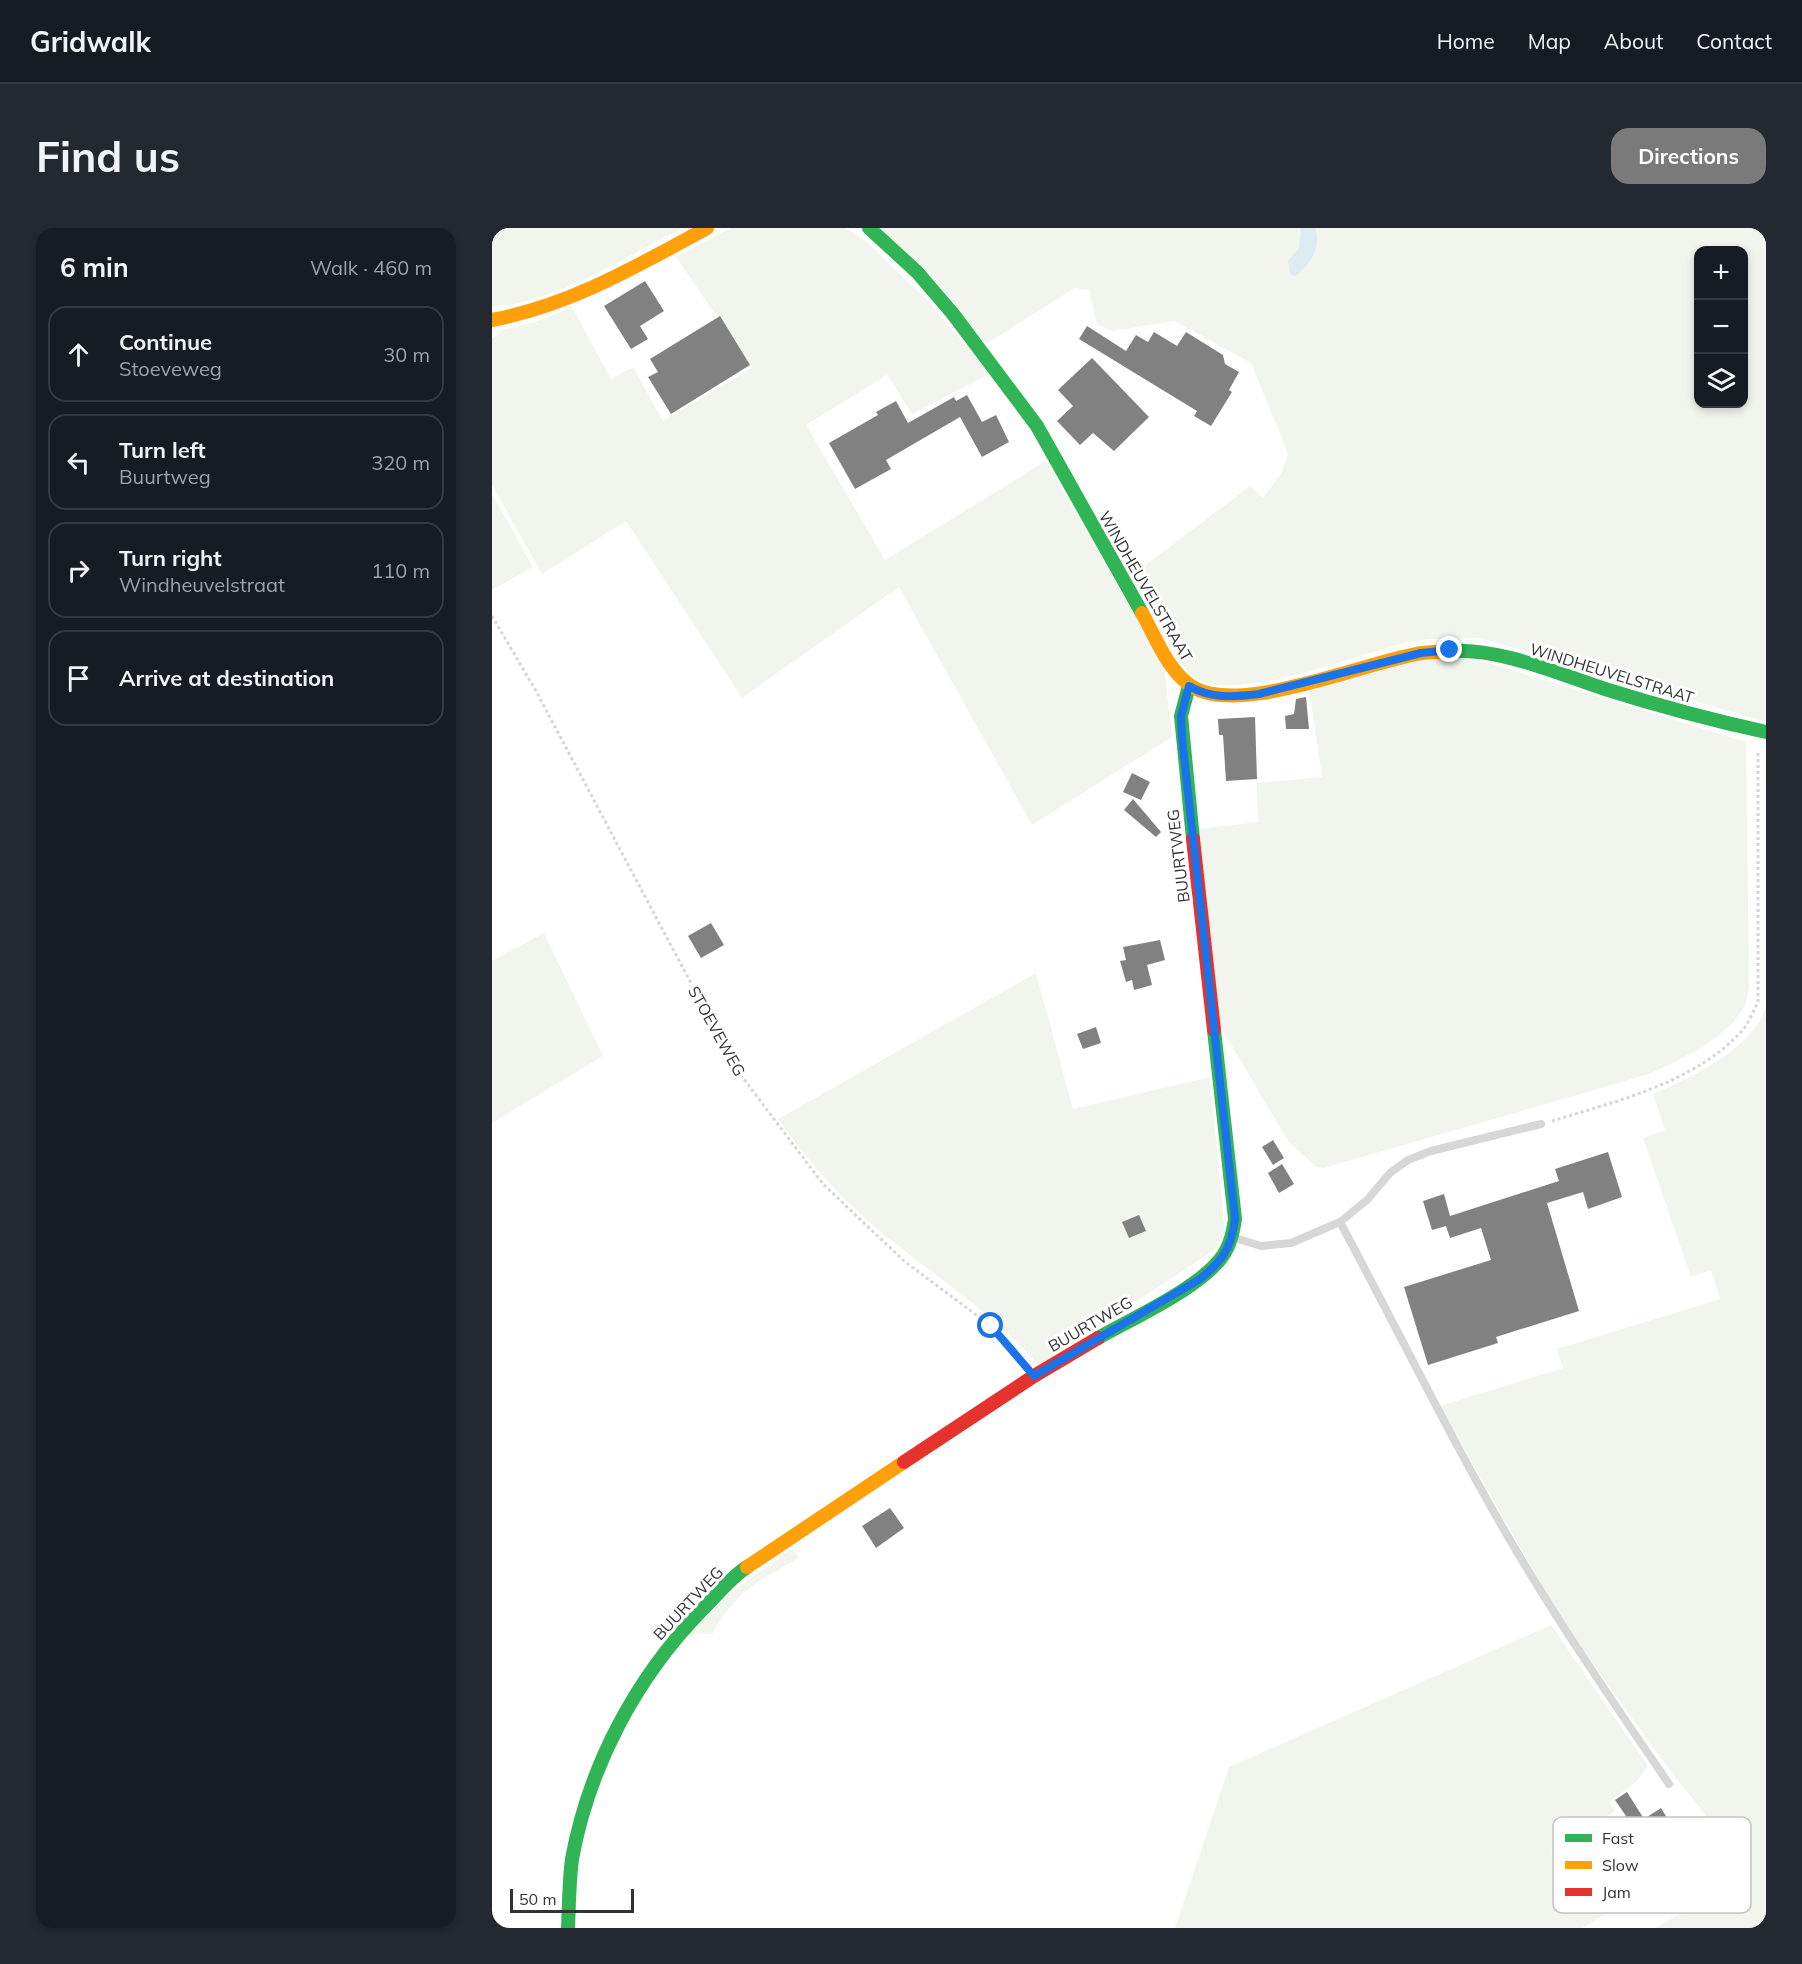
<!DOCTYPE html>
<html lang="en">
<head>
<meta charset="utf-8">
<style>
	body { margin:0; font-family:Mulish,sans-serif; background:#242831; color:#f1f3f6 }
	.controls { position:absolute; right:18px; top:18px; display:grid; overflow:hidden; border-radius:12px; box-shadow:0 3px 9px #0003 }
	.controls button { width:54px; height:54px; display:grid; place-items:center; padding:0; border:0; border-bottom:2px solid #363941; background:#171b24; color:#f1f3f6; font:30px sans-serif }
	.scale { position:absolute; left:18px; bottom:15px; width:124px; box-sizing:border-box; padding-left:6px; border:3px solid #333; border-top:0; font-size:16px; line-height:21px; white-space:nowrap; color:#333; -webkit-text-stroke:4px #fff; paint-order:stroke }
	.stop { position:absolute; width:18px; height:18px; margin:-14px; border:4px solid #1a73e8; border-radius:50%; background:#fff }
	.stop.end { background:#1a73e8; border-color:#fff; box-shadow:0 2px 6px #0008 }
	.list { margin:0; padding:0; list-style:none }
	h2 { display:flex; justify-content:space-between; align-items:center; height:78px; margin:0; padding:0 24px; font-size:26px }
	h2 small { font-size:20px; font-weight:400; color:#9ea1a6 }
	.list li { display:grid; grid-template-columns:39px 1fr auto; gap:18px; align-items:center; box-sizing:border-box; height:96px; margin:0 12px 12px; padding:0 12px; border:2px solid #363941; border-radius:18px }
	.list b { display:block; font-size:22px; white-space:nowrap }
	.list p { margin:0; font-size:20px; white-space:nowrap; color:#9ea1a6 }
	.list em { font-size:20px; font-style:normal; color:#9ea1a6 }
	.icon { flex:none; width:33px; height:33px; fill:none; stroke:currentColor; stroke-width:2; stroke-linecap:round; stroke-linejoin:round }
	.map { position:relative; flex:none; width:1274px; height:1700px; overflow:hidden; border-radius:18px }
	header { display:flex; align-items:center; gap:36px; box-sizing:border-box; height:84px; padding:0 30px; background:#171b24; border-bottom:2px solid #363941 }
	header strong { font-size:28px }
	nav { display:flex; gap:33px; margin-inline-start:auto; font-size:21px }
	.intro { display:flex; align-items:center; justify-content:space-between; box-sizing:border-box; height:144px; padding:0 36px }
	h1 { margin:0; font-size:42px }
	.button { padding:15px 27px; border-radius:18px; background:#7a7a7a; color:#fff; font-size:21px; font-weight:700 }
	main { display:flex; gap:36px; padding:0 36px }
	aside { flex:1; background:#171b24; border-radius:18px; box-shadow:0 3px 9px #0003 }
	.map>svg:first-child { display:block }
</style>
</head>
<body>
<header>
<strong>Gridwalk</strong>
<nav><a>Home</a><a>Map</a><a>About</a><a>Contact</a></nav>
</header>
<div class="intro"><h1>Find us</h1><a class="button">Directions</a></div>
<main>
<aside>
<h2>6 min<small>Walk · 460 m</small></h2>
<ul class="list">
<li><svg class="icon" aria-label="ahead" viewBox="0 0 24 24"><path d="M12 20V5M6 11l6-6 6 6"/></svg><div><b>Continue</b><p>Stoeveweg</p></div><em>30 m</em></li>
<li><svg class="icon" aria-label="left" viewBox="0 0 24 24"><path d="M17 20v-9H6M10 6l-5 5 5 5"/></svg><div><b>Turn left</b><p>Buurtweg</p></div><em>320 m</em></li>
<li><svg class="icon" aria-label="right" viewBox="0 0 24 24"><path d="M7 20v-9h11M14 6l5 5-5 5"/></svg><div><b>Turn right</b><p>Windheuvelstraat</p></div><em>110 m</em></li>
<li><svg class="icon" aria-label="arrive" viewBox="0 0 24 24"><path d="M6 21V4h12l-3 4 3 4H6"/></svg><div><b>Arrive at destination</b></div></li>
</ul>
</aside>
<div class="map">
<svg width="1274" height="1700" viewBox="0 0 1274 1700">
	<rect width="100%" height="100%" fill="#fff"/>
	<!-- green -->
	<g fill="#f1f5ed" fill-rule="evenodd">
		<path d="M 0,0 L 191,0 C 134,28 64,75 0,79 Z"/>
		<polygon points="239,0 353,0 370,10 436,73 498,146 420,186 395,147 314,197 393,332 554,233 672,437 680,509 540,597 407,359 250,470 134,293 50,346 0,257 0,111 11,102 46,93 80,79 119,151 141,139 171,193 260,140 184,29"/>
		<path d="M 387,0 L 1274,0 L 1274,494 L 988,410 L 936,411 L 912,415 C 867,426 739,477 701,449 C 690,442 649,365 639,348 L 758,258 L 771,270 L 790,244 L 796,225 L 759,135 L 683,93 L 620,103 L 605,96 L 597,62 L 583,60 L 494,116 ZM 1206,22 L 1252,22 L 1252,176 L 1206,176 Z"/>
		<polygon points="0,266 41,339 0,362"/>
		<path d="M 977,429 L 1254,514 L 1257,758 C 1256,764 1255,771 1253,777 C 1238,809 1185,834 1154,847 L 832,940 L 824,939 L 796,913 L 727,796 L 706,601 L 766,594 L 765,555 L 830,549 L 817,461 L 919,433 Z"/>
		<polygon points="52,705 111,828 0,895 0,733"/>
		<path d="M 544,745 L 581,881 L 718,849 L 733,1005 L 721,1023 L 547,1137 C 494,1077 435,1045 376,993 C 342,963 313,929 286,891 Z"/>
		<path d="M 1274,777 L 1274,1700 L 1163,1700 L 1249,1651 L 1254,1643 L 1253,1638 L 1168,1529 L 1070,1393 L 948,1178 L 1071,1140 L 1065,1121 L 1228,1071 L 1219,1042 L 1199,1049 L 1151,910 L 1173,902 L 1161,866 C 1196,851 1266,818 1274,777 Z"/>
		<path d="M 301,1320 L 307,1330 C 266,1353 244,1363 220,1406 L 193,1406 L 226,1374 Z"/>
		<polygon points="1059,1397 1156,1538 1145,1553 1117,1574 1123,1583 1059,1622 1075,1653 1134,1619 1158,1661 1090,1700 683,1700 737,1539"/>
	</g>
	<!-- water -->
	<path fill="#ddebf3" d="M 809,0 L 823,0 C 830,18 818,38 803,48 L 798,46 L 796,33 L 807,20 Z"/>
	<!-- building -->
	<g fill="#818181">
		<polygon points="153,53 172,83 148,98 156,111 139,121 112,78"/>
		<polygon points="228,88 258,137 179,186 156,149 166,144 158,131"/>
		<polygon points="595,98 634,123 644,107 656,114 662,104 685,118 694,104 731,127 733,136 747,144 737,162 740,164 719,198 702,188 705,183 587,111"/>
		<polygon points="600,130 657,189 622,223 601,205 588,217 565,193 581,178 566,162"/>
		<polygon points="475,167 490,194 504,187 517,214 490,229 468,189 394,232 399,241 363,261 337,215 386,187 384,184 404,173 416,195 462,169 464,173"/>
		<polygon points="814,469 817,501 794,501 793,488 802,486 804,471"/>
		<polygon points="763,489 765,551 734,553 731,507 727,507 726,491"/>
		<polygon points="640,545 658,554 649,572 631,564"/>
		<polygon points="641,571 669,604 664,609 632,582"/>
		<polygon points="219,695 232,717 209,730 196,708"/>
		<polygon points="668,712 673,732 655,737 660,757 642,762 640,752 634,754 628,733 634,732 631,719"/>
		<polygon points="604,799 609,815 591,821 585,806"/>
		<polygon points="781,912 792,930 781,937 770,919"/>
		<polygon points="1116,924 1130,969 1096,981 1091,964 1055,975 1087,1083 1004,1109 1006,1115 936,1137 912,1059 999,1032 989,1000 958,1010 954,998 940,1002 931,973 952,966 958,988 1067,953 1063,941"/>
		<polygon points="790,936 802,956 787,965 776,945"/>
		<polygon points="647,987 654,1003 637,1010 630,994"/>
		<polygon points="398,1280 412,1300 384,1320 370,1298"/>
		<polygon points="1135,1564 1152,1591 1169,1580 1183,1603 1166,1614 1176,1630 1165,1637 1146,1607 1083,1641 1073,1622 1134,1588 1123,1572"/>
	</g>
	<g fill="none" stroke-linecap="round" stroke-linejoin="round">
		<!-- path -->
		<g stroke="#d6d6d6" stroke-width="3" stroke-dasharray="3 3" stroke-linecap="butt">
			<polyline points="0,388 44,463 245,842 331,956 412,1033 499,1098 529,1133"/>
			<path d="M 1060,893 C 1125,873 1202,855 1250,803 C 1257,795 1261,783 1266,774 L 1266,523"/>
		</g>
		<!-- lane -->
		<g stroke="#d7d7d7" stroke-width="8">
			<path d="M 848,994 C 907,1104 961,1216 1025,1324 C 1072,1403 1125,1480 1177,1556"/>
			<polyline points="743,1010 769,1018 799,1015 848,994 875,972 898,945 916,932 939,923 1049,896"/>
		</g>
		<!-- fast -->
		<g stroke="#30b455" stroke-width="14">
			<polyline points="377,0 425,44 461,86 545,198 650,385"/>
			<path d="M 957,423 C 1009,420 1064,445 1113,461 C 1167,478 1219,492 1274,504"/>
			<polyline points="697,458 689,488 701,611"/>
			<path d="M 606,1110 C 641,1090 712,1058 732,1026 C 739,1015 741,1003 743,991 L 722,802"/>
			<path d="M 76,1700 C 77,1678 77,1654 80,1631 C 97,1538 144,1450 209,1383 C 224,1368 238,1350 255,1339"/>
		</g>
		<!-- slow -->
		<g stroke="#ff9f0a" stroke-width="14">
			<path d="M 0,92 C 79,77 145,38 215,0"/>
			<path d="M 650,385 C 663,408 674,438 695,455 C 740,493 874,433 930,425 C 939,424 948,424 957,423"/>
			<polyline points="255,1339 412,1234"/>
		</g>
		<!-- jam -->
		<g stroke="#e5322d" stroke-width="14">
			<polyline points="701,611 722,802"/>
			<polyline points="412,1234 542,1148 606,1110"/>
		</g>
	</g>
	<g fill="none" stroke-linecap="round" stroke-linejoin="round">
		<!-- route -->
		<path stroke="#1a73e8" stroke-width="8" d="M 499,1098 L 542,1148 L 708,1051 C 731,1032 739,1021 743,991 L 690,510 L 689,488 L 697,458 C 719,471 742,469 767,466 L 929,425 L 958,422"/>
	</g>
	<g text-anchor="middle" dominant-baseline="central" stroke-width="6" stroke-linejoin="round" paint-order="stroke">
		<!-- street labels -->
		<g font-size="16" fill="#333" stroke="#fff">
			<text transform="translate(654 358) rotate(60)">WINDHEUVELSTRAAT</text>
			<text transform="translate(1120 445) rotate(17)">WINDHEUVELSTRAAT</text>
			<text transform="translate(686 628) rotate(-97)">BUURTWEG</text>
			<text transform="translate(225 803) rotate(61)">STOEVEWEG</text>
			<text transform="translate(598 1096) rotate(-30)">BUURTWEG</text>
			<text transform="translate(196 1375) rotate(-47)">BUURTWEG</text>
		</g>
	</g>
	<!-- legend -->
	<rect x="1061" y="1589" width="198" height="96" rx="9" fill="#fff" stroke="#c2c2c2" stroke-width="1.5"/>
	<rect x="1073" y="1606" width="27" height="8" fill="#30b455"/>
	<rect x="1073" y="1633" width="27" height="8" fill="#ff9f0a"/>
	<rect x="1073" y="1660" width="27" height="8" fill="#e5322d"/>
	<g font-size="16" fill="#333">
		<text x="1110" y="1616">Fast</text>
		<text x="1110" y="1643">Slow</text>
		<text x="1110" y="1670">Jam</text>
	</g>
</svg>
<div class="controls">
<button>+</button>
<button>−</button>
<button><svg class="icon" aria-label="layers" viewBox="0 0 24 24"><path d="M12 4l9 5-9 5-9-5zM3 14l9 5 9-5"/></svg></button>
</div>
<div class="scale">50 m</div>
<div class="stop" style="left:499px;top:1098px"></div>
<div class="stop end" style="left:958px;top:422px"></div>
</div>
</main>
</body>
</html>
